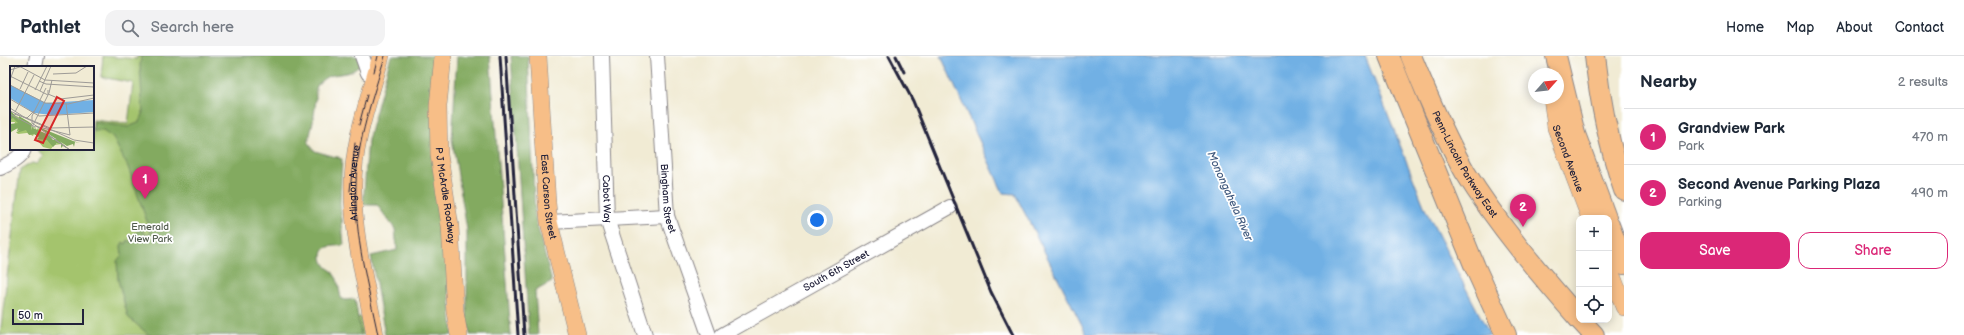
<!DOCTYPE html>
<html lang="en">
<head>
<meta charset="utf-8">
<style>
	body { margin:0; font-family:"Balsamiq Sans",sans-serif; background:#f2f2f3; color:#1f2937 }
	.controls { position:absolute; right:12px; bottom:12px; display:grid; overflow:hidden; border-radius:8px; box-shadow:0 2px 10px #0003 }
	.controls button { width:36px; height:36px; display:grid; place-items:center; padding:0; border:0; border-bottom:1px solid #e0e1e3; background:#fff; color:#1f2937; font:20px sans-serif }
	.compass { position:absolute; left:1528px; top:12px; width:36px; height:36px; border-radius:50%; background:#fff; box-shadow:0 2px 10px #0003; rotate:63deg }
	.scale { position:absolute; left:12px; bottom:10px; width:72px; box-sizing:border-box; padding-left:4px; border:2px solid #22223b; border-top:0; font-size:11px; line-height:14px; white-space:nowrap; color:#22223b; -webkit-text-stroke:3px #fff; paint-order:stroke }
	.you { position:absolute; left:817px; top:164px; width:14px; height:14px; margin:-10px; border:3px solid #fff; border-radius:50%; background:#1a73e8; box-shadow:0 0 0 6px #1a73e833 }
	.badge { display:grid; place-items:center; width:26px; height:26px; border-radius:50%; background:#db2777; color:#fff; font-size:13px; font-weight:700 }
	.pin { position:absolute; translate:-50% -33px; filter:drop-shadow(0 1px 2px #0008) }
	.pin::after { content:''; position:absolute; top:21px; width:14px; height:12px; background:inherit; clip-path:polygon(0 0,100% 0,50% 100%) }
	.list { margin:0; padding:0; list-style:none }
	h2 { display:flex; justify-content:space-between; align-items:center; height:52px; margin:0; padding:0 16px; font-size:17px }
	h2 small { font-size:13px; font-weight:400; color:#747a83 }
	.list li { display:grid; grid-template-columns:26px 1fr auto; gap:12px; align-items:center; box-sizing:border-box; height:56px; padding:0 16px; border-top:1px solid #e0e1e3 }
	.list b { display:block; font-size:15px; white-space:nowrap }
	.list p { margin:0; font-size:13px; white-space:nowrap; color:#747a83 }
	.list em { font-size:13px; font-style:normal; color:#747a83 }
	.actions { display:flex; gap:8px; padding:12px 16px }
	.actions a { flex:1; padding:9px 0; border:1px solid #db2777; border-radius:12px; text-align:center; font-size:14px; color:#db2777 }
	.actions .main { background:#db2777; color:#fff }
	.icon { flex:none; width:22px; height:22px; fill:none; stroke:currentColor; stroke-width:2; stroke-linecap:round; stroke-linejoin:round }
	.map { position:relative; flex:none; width:1624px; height:279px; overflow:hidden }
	header { display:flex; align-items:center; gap:24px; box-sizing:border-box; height:56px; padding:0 20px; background:#fff; border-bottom:1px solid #e0e1e3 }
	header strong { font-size:19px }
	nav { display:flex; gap:22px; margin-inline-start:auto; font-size:14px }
	.search { width:280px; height:36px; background:#f2f2f3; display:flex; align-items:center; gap:10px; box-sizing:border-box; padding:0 14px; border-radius:12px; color:#747a83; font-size:15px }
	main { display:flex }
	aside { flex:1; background:#fff }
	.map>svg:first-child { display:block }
</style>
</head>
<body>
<header>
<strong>Pathlet</strong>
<div class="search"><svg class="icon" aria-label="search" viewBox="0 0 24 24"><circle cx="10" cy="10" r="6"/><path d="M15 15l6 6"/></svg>Search here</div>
<nav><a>Home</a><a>Map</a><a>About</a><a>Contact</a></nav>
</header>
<main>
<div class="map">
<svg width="1624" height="279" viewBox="0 0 1624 279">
	<rect width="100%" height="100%" fill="#fff"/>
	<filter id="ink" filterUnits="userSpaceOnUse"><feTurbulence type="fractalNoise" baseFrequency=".025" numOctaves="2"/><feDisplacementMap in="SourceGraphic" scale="8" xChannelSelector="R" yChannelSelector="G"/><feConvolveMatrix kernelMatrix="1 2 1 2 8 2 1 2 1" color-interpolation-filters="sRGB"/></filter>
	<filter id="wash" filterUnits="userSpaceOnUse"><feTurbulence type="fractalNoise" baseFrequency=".012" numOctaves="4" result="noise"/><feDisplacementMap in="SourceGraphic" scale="16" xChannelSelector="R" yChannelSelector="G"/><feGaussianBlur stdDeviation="0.9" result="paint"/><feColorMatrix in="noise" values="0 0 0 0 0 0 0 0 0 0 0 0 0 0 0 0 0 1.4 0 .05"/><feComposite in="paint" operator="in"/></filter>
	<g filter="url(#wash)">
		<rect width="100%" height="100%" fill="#f1ebd4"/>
		<!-- green -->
		<polygon fill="#a4c46d" stroke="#637354" points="103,0 137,3 137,0 293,0 286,99 339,101 334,117 269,164 341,158 343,167 253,176 310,271 361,261 364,279 0,279 20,114 32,107 37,108 43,99 36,93 93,93 93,64 128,68 133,27 101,21"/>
		<!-- forest -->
		<g fill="#83aa60" stroke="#52664e">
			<path d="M 141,0 L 358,0 L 361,7 C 349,25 329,11 317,30 C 315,33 316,38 316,42 C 315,57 312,72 308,87 L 315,95 L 342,103 L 340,147 L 344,189 C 339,190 332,190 328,191 C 317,196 323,211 331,214 L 337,223 L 341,242 L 345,244 L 355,243 L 361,279 L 149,279 L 128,261 L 118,224 L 117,205 L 122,199 L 121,190 L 123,186 L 126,188 L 128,184 L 131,186 L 142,169 L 145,179 L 151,177 L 128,111 L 113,82 L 103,75 L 93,75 L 93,66 L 128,71 L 138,67 L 143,59 L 140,10 Z"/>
			<polygon points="391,0 439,0 444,165 453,279 385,279 371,200 397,194 395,173 377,149 363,149 368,84"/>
			<polygon points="457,0 490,0 511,279 470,279 467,260 467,174 452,83"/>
			<polygon points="511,0 528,0 535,161 552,226 535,235 538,279 529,279"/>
		</g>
		<!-- water -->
		<polygon fill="#71b0e4" stroke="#4a6990" points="941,0 1365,0 1426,155 1490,279 1087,279 1015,138 1003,137"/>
	</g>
	<g filter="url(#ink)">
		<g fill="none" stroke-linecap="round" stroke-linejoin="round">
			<defs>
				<g id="minor">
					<polyline points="362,0 368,17 376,20"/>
					<path id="s1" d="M 602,0 L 607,163 L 645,279"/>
					<path id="s2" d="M 657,0 L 667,160 L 709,279"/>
					<polyline points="35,11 37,0"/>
					<path d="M 0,112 C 8,108 21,103 24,93"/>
					<polyline points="549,166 667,160"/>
					<path id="s3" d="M 722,279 L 950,151"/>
				</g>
				<g id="major">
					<path id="s4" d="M 443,0 L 438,50 L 439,99 L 450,170 L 455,256 L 459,279"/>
					<path id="s5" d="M 538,0 L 547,147 L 549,166 L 577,279"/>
					<path id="s6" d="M 1552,42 L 1556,72 L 1590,162"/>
					<polyline points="1609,212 1624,251"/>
					<path id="s7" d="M 375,279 C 367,231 353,183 353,134 C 352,88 369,44 381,0"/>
				</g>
				<g id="highway">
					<polyline points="1389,0 1475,211 1506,279"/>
					<path id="s8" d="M 1411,0 C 1427,39 1444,79 1465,116 C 1498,169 1538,216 1579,263"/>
					<polyline points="1556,0 1575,78 1606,162"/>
					<path d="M 1595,0 C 1600,46 1609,90 1624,134"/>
					<polyline points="1609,169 1624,208"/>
					<polyline points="1580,264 1594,279"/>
				</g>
			</defs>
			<!-- minor casing -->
			<use href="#minor" stroke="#8a8688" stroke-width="16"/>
			<!-- major casing -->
			<use href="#major" stroke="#8a8688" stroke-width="18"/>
			<!-- highway casing -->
			<use href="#highway" stroke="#8a8688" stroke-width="22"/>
			<!-- minor -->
			<use href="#minor" stroke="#fff" stroke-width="14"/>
			<!-- major -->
			<use href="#major" stroke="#f7be87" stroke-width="17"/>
			<!-- highway -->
			<use href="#highway" stroke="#f7be87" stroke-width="20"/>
			<!-- tram -->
			<g stroke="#22223b" stroke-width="1">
				<polyline points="374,16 378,0"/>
				<polyline points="359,69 367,39"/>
				<polyline points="350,135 355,87"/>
				<path d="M 378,279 C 368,230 354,179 356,128 C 357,84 373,42 385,0"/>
			</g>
			<!-- rail -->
			<g stroke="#22223b" stroke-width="3">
				<polyline points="500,0 518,279"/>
				<polyline points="506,0 524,279"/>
				<polyline points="889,0 913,45 991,236 1013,279"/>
				<polyline points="896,0 904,16"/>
			</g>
		</g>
	</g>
	<g text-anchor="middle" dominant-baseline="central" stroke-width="3.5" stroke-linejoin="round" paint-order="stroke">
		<!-- street labels -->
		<g font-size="10" fill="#22223b" stroke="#fff">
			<text stroke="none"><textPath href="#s6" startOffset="63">Second Avenue</textPath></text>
			<text stroke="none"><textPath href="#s8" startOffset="121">Penn-Lincoln Parkway East</textPath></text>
			<text stroke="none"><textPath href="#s7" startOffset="154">Arlington Avenue</textPath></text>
			<text stroke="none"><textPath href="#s4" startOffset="140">P J McArdle Roadway</textPath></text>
			<text stroke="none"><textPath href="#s5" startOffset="141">East Carson Street</textPath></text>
			<text stroke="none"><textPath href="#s1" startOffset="143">Cabot Way</textPath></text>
			<text stroke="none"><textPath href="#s2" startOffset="143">Bingham Street</textPath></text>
			<text stroke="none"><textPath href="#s3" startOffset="131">South 6th Street</textPath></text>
		</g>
		<!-- park labels -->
		<g font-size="10" fill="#505b4c" stroke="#fff">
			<text x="150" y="171">Emerald<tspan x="150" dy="12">View Park</tspan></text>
		</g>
		<!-- water labels -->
		<g font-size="11" font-style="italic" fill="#425b7f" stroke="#fff">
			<text transform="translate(1230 140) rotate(66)">Monongahela River</text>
		</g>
	</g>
	<!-- overview -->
	<g transform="translate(10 10)">
		<rect width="84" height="84" fill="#f1ebd4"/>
		<path d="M 2,48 L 19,56 L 20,65 L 20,62 L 23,65 L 26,61 L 25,66 L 28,62 L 30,64 L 28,66 L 34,67 L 33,70 L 40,69 L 40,74 L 46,75 L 46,78 L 49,76 L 45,73 L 52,78 L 44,79 L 41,83 L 33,81 L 27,74 L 29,71 L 24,68 L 23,70 L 17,67 L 8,68 L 6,66 L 9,65 L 7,62 L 0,67 L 0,58 L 4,59 L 5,56 L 0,56 Z" fill="#a4c46d"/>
		<path d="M 0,44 L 9,54 L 9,50 L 22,58 L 21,65 L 22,61 L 26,62 L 23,62 L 39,69 L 43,74 L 47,73 L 60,84 L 53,80 L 51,82 L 51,78 L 47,77 L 43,81 L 37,74 L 27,73 L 29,71 L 24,68 L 19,69 L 16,64 L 6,67 L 11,64 L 7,65 L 8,62 L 0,66 L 0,58 L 8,57 L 3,52 L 0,54 ZM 26,60 L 63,75 L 70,77 L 65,76 L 64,81 L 63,78 L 57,80 Z" fill="#83aa60"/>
		<path d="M 0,19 L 36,37 L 84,34 L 84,46 L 42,49 L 24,47 L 0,32 Z" fill="#71b0e4"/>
		<path fill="none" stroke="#9e9b97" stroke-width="1" d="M 9,0 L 35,14 L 84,17M 0,4 L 13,0M 43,8 L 66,7 L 77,0M 0,10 L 38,29M 0,14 L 5,0M 29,15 L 36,18 L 84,21M 0,19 L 35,37 L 58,38 L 84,32M 36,22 L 22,50 L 22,57 L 60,84M 10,23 L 18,6M 25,24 L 37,0M 38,24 L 38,28 L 50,33 L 84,29M 30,25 L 41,0M 0,33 L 29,50 L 84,47M 0,42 L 14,51 L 40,62 L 84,61M 0,45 L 64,74 L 84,77M 5,46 L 24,9M 0,48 L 25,61M 4,48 L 17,52 L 24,45M 25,60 L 60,69 L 56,37M 22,61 L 39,27 L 42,14M 35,67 L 60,84"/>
		<path fill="#d62828" fill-opacity="0.15" stroke="#d62828" stroke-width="2" d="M 47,31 L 54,35 L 33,77 L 25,74 Z"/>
		<rect width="84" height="84" fill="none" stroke="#22223b" stroke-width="2"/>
	</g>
</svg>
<div class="controls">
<button>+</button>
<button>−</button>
<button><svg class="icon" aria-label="locate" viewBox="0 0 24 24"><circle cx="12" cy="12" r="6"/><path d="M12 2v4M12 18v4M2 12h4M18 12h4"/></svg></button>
</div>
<svg class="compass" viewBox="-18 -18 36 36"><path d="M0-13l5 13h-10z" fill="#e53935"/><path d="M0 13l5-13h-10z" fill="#747a83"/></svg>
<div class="scale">50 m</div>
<div class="you"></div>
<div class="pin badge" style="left:145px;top:143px">1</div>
<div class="pin badge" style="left:1523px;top:171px">2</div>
</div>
<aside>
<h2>Nearby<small>2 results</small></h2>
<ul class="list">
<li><span class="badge">1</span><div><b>Grandview Park</b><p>Park</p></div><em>470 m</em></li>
<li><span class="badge">2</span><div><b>Second Avenue Parking Plaza</b><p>Parking</p></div><em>490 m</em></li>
</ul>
<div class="actions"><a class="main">Save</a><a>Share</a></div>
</aside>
</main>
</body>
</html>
